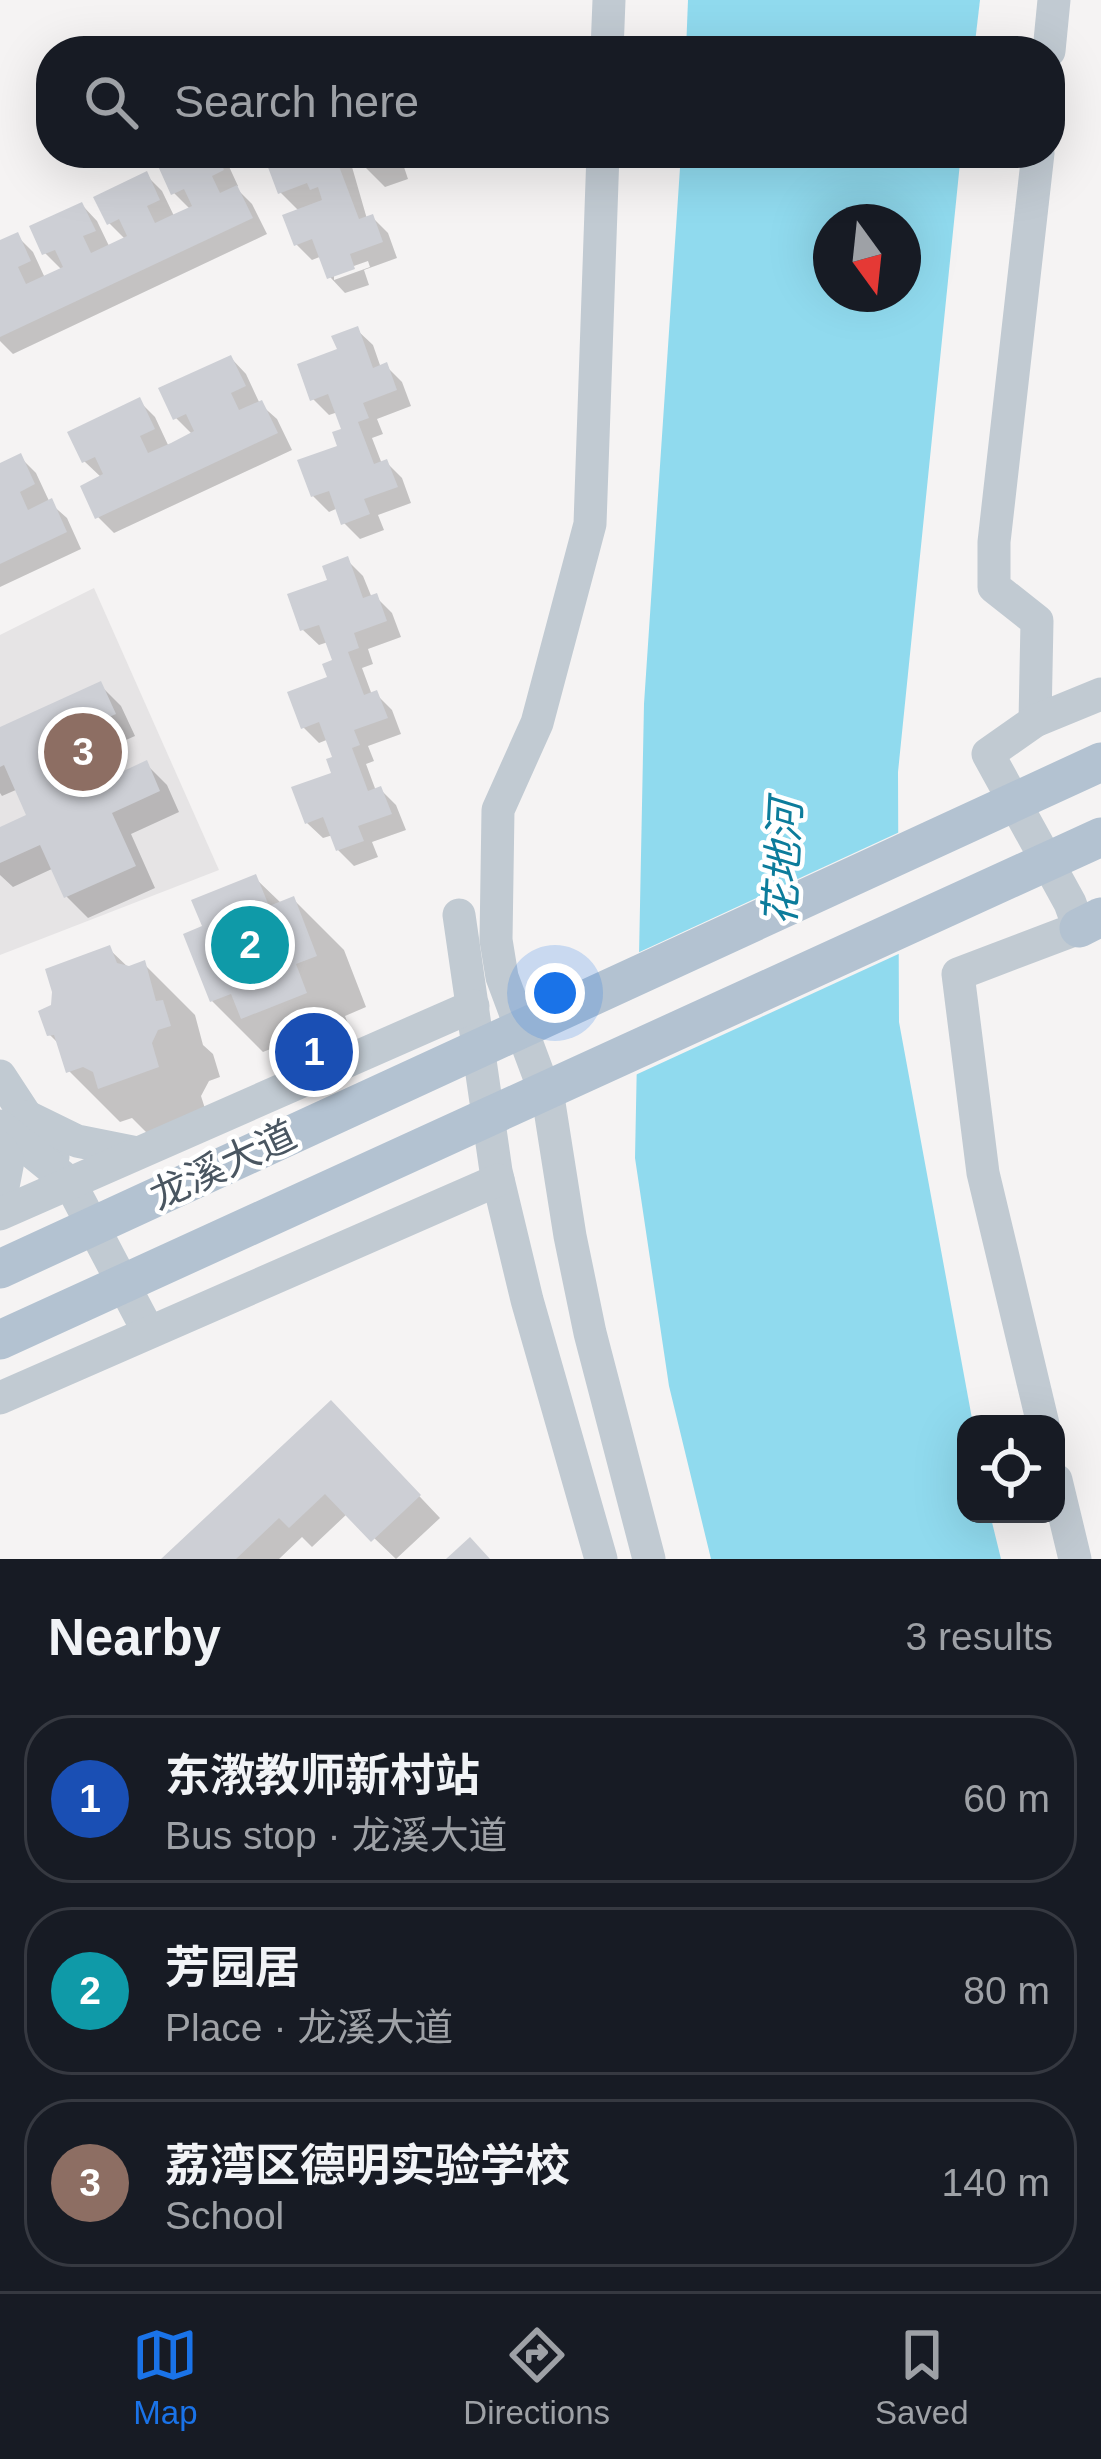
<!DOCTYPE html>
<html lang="en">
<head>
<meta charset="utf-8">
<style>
	body { margin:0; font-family:Arial,"Noto Sans SC",sans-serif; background:#20242c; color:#f1f3f6 }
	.controls { position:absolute; right:36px; bottom:36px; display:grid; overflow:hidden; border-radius:24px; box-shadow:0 12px 48px #0002 }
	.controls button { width:108px; height:108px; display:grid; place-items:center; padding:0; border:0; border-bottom:3px solid #363941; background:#171b24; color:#f1f3f6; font:60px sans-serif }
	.compass { position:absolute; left:813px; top:204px; width:108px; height:108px; border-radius:50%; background:#171b24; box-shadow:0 12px 48px #0002; rotate:165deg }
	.you { position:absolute; left:555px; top:993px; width:42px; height:42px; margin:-30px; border:9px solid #fff; border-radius:50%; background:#1a73e8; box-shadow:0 0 0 18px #1a73e833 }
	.badge { display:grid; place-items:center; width:78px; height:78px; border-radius:50%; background:#1a73e8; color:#fff; font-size:39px; font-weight:700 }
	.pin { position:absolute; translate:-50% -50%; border:6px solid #fff; box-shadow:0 3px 12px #0006 }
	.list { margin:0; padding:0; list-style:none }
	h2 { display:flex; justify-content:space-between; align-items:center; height:156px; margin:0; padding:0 48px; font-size:51px }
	h2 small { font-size:39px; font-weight:400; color:#9ea1a6 }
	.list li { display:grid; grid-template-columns:78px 1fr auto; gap:36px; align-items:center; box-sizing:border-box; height:168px; margin:0 24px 24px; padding:0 24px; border:3px solid #363941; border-radius:48px }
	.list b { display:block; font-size:45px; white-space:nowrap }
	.list p { margin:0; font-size:39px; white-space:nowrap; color:#9ea1a6 }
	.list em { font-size:39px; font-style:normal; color:#9ea1a6 }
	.icon { flex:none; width:66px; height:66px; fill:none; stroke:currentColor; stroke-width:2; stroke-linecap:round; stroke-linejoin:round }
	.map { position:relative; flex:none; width:1101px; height:1559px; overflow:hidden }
	.search { position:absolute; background:#171b24; box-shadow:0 12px 48px #0002; left:36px; right:36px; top:36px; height:132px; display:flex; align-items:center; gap:30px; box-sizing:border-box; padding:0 42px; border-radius:48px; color:#9ea1a6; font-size:45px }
	.sheet { height:732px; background:#171b24 }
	nav { display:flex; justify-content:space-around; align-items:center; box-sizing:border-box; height:168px; border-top:3px solid #363941; background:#171b24; font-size:33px; color:#9ea1a6 }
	nav a { display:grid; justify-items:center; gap:6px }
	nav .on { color:#1a73e8 }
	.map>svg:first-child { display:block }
</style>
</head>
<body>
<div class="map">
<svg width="1101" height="1559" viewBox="0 0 1101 1559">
	<rect width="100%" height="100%" fill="#f5f3f3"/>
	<!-- education -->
	<polygon fill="#e6e4e5" points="94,588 219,870 0,955 0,635"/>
	<!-- water -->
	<g fill="#90daee" fill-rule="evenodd">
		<polygon points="688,0 980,0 974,51 686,51"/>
		<path d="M 681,153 L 961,153 L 898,772 L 899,1022 L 973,1424 L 966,1424 L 966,1514 L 990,1514 L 1001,1559 L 711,1559 L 669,1386 L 635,1158 L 644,704 ZM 831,222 L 903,222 L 903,294 L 831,294 Z"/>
	</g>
	<!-- pier -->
	<polygon fill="#f5f3f3" points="904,830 905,951 631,1077 633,955"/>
	<!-- shadow -->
	<g fill="#0003" fill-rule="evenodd">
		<polygon points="192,153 219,153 226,160 238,186 235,187 252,204 267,234 13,354 0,341 0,244 17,236 33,252 45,278 62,270 45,253 82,205 97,221 110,248 126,240 109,223 146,175 162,191 175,218 191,210 174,193"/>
		<path d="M 273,153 L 348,153 L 367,219 L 372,217 L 388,233 L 397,258 L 364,270 L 369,285 L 345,293 L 330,277 L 322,256 L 312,260 L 296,244 L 300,212 L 281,193 ZM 368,261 L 370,267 L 334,280 L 334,273 Z"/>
		<polygon points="358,153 429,153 403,164 408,179 385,187 364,166"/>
		<polygon points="357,330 373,345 381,368 386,366 402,382 411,406 377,419 383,434 372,438 382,464 386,462 402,478 411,503 378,515 384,530 360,539 344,523 338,508 329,512 313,496 341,448 345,431 338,412 329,415 313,399"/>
		<polygon points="231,358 246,374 260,404 277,419 292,450 114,533 98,517 102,478 84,461 139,401 155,417 169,447 193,435 176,418"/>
		<polygon points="20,457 36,473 50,503 67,518 81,549 0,587 0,466"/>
		<polygon points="347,560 363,576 372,598 376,597 392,613 401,637 368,649 373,664 362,668 372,695 376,694 392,710 401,734 368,746 374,761 366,764 376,791 381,790 396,805 406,830 372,842 378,857 354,866 338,850 333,835 323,838 307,823 335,774 336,759 329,739 319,743 303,727 331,679 336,662 328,642 319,645 303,630"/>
		<polygon points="100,685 121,706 135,736 94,754 107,782 146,764 167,785 179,812 131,834 155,888 88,918 67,897 54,868 13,887 0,875 0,830 30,816 18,789 2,796 0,793 0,730"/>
		<polygon points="255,878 282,904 293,899 344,950 366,1007 345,1016 356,1044 294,1068 273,1048 263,1052 212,1001 205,928"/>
		<polygon points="109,949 130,969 144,964 195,1015 203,1045 213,1054 220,1077 209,1081 201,1096 208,1118 152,1138 132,1118 120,1122 69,1071 61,1046 49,1034 53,1007"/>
		<polygon points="352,1425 440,1518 396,1559 348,1513 312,1547 302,1537 279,1559 165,1559"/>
	</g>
	<!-- building -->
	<g fill="#cdcfd5">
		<polygon points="185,153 217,153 224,170 212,176 220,193 237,185 253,218 0,337 0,240 18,232 31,261 18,267 26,284 63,267 55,250 42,255 29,226 82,202 96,231 83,236 91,253 127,236 119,219 107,225 93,197 147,171 160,200 147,206 155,223 172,215 192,206 184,189 171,195 158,166"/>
		<polygon points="270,153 334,153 359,219 373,214 383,242 350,254 355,269 327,279 312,239 294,246 282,215 322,200 318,187 310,190 307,183 278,194 266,162 272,159"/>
		<polygon points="358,326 373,368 387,362 397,390 363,403 369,418 358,422 374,464 387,459 398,487 364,499 370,514 341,525 329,491 311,497 297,460 337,446 332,432 341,429 328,394 310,401 297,364 337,349 331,336"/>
		<polygon points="231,355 246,386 231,393 239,410 262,400 278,433 95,519 80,486 103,474 95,457 82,463 67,432 140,397 155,429 140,436 148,453 171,443 194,431 186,414 173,420 158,388"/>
		<polygon points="21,453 35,484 20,492 28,510 52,498 67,532 0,564 0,463"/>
		<polygon points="348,556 363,598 377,593 387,621 354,633 359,648 348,652 364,695 377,690 388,718 354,730 360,745 352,748 368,791 381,786 392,814 358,826 364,841 336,851 323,817 305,824 291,787 331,773 326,759 332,757 319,722 301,729 287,692 327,677 322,664 332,660 319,625 300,631 287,594 327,580 322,566"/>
		<polygon points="101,681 116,714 75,732 98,783 147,760 160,791 112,813 136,866 64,898 40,845 0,863 0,827 26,815 4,765 0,767 0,727"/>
		<polygon points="256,874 269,906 294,896 317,956 296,964 307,993 241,1019 231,994 210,1002 183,934 202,926 191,900"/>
		<polygon points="110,945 117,963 129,966 145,960 156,1001 163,1000 171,1026 158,1030 152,1043 159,1067 98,1089 93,1072 83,1067 66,1073 54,1035 47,1036 38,1011 51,1005 52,992 45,969"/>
		<polygon points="331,1400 421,1495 371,1542 325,1494 289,1528 279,1518 236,1559 161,1559"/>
		<polygon points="470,1537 490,1559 446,1559"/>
	</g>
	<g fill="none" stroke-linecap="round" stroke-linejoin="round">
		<!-- minor -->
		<g stroke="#c1cad2" stroke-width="33">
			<polyline points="607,51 609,0"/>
			<polyline points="1049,51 1054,0"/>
			<polyline points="603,153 590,524 537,723 498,810 496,940 502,977 549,1103 570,1236 590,1333 649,1559"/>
			<polyline points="1035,721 1037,621 994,587 994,542 1038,153"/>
			<polyline points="459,915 496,1171 527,1300 601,1559"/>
			<polyline points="0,1076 53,1157"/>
			<polyline points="28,1117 77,1141 137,1153"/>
			<polyline points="0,1126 70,1183 148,1331"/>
			<polyline points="0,1148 8,1161 0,1202"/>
			<polyline points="0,1214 473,1006"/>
			<polyline points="0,1398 498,1180"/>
			<polyline points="1043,1424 983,1173 958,974 1079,928 1070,903 988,754 1035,721 1101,694"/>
			<polyline points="1056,1480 1075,1559"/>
		</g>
		<!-- major -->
		<g stroke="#b3c2d1" stroke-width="39">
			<polyline points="1079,928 1101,917"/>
			<polyline points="0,1269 1101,762"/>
			<polyline points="0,1340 1101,837"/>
		</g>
	</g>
	<g text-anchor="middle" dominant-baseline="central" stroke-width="9" stroke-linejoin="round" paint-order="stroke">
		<!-- street labels -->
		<g font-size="39" fill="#4a5661" stroke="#fff">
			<text transform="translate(223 1165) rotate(-25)">龙溪大道</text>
		</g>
		<!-- water labels -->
		<g font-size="42" font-style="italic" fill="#0c7c9b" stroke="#fff">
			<text transform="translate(783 863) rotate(-87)">花地河</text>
		</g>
	</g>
</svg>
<div class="controls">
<button><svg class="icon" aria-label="locate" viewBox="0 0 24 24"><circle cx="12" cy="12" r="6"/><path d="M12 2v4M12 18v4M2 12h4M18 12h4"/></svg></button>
</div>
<svg class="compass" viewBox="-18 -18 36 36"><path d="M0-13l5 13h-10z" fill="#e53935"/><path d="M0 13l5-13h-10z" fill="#9ea1a6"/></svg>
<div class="you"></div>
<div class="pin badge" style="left:314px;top:1052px;background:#1a4fb4">1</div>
<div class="pin badge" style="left:250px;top:945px;background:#0f9aa8">2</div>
<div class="pin badge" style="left:83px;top:752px;background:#8d6e63">3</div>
<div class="search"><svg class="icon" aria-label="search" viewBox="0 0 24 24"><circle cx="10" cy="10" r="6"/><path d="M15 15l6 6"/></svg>Search here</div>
</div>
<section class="sheet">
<h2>Nearby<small>3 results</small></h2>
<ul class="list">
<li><span class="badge" style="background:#1a4fb4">1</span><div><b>东漖教师新村站</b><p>Bus stop · 龙溪大道</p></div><em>60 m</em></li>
<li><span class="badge" style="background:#0f9aa8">2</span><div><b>芳园居</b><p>Place · 龙溪大道</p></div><em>80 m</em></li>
<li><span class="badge" style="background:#8d6e63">3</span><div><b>荔湾区德明实验学校</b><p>School</p></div><em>140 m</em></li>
</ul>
</section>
<nav>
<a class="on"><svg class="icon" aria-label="map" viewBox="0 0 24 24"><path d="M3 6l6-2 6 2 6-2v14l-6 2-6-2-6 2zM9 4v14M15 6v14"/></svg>Map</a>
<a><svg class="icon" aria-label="directions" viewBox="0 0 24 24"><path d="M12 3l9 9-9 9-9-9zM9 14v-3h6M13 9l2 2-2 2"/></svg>Directions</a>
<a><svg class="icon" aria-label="saved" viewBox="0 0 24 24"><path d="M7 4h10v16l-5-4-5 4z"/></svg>Saved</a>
</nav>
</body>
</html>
